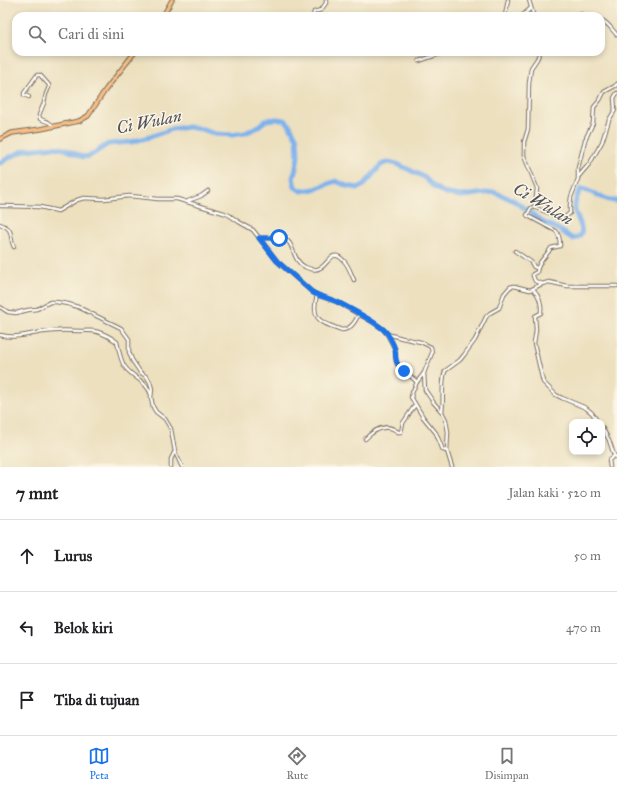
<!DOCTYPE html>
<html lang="id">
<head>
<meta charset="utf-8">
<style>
	body { margin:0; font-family:"IM FELL Great Primer",serif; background:#f6f6f6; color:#202124 }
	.controls { position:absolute; right:12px; bottom:12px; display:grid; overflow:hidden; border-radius:8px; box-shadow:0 2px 6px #0003 }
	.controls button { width:36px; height:36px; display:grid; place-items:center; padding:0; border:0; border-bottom:1px solid #e0e0e0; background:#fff; color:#202124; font:20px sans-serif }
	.stop { position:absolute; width:12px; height:12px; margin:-9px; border:3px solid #1a73e8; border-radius:50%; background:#fff }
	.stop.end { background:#1a73e8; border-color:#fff; box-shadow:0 1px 4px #0008 }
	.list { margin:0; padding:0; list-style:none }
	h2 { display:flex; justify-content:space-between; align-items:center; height:52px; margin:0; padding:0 16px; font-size:17px }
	h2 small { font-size:13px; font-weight:400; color:#757577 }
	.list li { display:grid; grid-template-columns:26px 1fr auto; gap:12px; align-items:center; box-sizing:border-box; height:72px; padding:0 16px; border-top:1px solid #e0e0e0 }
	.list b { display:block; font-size:15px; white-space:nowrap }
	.list em { font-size:13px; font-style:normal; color:#757577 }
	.icon { flex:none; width:22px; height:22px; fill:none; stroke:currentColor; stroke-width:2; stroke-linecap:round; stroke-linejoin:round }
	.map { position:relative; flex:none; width:617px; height:467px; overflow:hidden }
	.search { position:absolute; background:#fff; box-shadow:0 2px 6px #0003; left:12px; right:12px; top:12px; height:44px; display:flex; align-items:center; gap:10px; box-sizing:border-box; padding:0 14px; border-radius:12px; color:#757577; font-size:15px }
	.sheet { height:268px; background:#fff }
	nav { display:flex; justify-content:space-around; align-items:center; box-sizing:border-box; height:56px; border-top:1px solid #e0e0e0; background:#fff; font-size:11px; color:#757577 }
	nav a { display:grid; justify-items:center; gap:2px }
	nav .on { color:#1a73e8 }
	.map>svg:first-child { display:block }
</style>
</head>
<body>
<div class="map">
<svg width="617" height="467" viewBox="0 0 617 467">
	<rect width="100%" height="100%" fill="#fcf5e5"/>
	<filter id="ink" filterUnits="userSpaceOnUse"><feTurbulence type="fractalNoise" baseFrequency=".025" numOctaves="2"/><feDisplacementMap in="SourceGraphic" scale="8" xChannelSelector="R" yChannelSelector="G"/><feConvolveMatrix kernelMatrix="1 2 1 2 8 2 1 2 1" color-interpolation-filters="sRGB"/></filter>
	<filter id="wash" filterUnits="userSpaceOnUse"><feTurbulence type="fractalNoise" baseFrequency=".012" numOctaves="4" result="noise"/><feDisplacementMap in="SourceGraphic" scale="16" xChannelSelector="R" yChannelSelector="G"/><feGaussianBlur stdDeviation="0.9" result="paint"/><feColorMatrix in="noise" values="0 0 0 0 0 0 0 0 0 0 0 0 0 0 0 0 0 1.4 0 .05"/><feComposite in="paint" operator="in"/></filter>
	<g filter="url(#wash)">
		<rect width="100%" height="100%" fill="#ece0bf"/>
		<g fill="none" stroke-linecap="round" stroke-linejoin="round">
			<!-- river -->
			<path stroke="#7eb2ec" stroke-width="5" d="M 0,163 L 12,156 L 26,150 L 54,147 L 65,149 L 83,157 L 90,156 L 108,144 L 131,142 L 150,137 L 172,129 L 188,127 L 201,129 L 216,134 L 232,135 L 245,133 L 256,128 L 266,120 L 277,119 L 285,120 L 289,124 L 297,139 L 298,156 L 296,168 L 293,178 L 295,187 L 301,191 L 315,189 L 336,181 L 347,186 L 358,188 L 364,185 L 381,165 L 388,162 L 397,164 L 424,177 L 435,188 L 448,194 L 462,196 L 494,192 L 513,200 L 530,212 L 540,221 L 558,229 L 573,239 C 590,235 577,220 575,211 C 574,204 577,195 581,189 C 593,191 606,202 617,201"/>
		</g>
	</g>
	<g filter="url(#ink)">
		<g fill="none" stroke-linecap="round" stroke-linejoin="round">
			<defs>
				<g id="street">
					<polyline points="529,0 533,14 533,16"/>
					<polyline points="581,14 582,16"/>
					<polyline points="313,16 314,12 321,10 326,3 326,0"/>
					<polyline points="505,16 508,0"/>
					<polyline points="522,16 531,8"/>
					<path d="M 601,20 C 608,22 612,30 617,35"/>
					<polyline points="419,61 445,52"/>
					<polyline points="29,97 24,95 24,93 32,82 37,75 40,75 49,85 49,87 46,94 44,103 39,115 40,119 48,122 54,126"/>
					<polyline points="579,176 590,163 602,142 609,120 615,110 614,98 617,93"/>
					<polyline points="188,201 201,196 208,191"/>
					<polyline points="0,206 6,206 40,207 58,211 77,200 84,198 104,199 129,196 140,197 158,199 177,199 224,213 229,215 239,222 253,230 277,261 312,292 317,295 337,302 371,321 383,329 387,334 402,338 421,342 431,347 432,353 424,373 425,390 434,403 442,412 446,420 448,432 447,451 452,467"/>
					<polyline points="535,208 537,188 524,156 524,142 528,129 529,83 531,68 537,59 540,52"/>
					<path d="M 0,224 C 16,230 8,236 14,247"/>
					<path d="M 259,238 C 267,238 276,237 284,239 C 295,242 291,260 305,267 C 310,269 315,271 320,268 C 328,265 332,247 344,261 C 349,266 351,274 354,280"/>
					<polyline points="515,251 531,262 534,267 537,268"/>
					<path d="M 542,284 L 535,281 L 533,276 L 533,274 L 537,272 C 538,261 546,257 551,248 L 560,246 C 560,241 560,235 556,231 L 528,216 L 527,215 L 531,208 L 533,207 L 549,213 L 559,218 L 564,218 L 570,213 L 570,205 L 571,197 L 578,179 L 578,168 L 585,140 L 593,123 L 594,107 L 600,100 L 604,92 L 615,86 L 617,84"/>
					<path d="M 533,289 C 540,296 542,304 541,313 L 535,316 L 536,330 L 534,343 L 543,382 L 556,395 L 562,398 L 586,408 L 592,413 L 598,422"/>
					<path d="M 317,295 C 310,321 321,322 342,330 C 351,329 355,322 359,314"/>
					<polyline points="0,307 8,312 16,313 28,310 37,309 50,302 56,302 68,304 78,307 121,328 129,339 129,352 132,360 140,372 147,377 150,382 152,389 151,397 153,407 156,412 165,419 171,429 175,452 182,467"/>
					<polyline points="387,334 395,349 396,361 397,364 417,382"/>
					<path d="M 0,335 C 14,339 29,334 43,332 C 55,330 67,330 80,331 C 86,331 92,330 98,332 C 104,334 112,338 117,342 C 119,350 120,360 125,367 C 132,377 148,382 151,395"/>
					<polyline points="424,373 417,382 412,393 411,397 423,417 436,433 442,448 443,450 447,451"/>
					<path d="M 442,412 C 444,398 441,384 445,371 L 460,360 L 464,355 L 475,340 L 486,317 L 490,313 L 499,308 L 504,294 L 510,287 L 514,286 L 530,290 L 542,284 L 549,282 L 567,286 L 617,286"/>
					<polyline points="602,427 609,440 614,455 617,458"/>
					<path d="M 365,439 C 374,430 386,422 398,432 L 401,432 L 403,423 L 415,405"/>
					<polyline points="171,467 171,459 174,453"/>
					<polyline points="610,467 609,460 614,456"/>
				</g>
				<g id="primary">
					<polyline points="163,16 172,0"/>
					<polyline points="0,139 12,133 41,129 79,121 88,116 106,89 135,52"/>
				</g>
			</defs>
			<!-- street casing -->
			<use href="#street" stroke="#796a56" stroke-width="4.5"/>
			<!-- primary casing -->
			<use href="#primary" stroke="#796a56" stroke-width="5.5"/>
			<!-- street -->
			<use href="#street" stroke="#fff" stroke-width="2.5"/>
			<!-- primary -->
			<use href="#primary" stroke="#f6be86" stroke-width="3.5"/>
		</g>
	</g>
	<g fill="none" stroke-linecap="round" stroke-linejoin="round" filter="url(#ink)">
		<!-- route -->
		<path stroke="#1a73e8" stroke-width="5" d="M 279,238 L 259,238 L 277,261 L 312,292 C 319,296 327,298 335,301 C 346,306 380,324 387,333 C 390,338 394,344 395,350 C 396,353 395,356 396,359 C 396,364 401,368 404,371"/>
	</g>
	<g text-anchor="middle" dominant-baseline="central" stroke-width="3" stroke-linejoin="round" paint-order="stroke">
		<!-- water labels -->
		<g font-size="17" font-style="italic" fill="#4f535c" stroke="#fcf5e5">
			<text transform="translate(149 122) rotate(-11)">Ci Wulan</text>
			<text transform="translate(543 204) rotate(31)">Ci Wulan</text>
		</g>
	</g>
</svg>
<div class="controls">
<button><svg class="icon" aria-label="locate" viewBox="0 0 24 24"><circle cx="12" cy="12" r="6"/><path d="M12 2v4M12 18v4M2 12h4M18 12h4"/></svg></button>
</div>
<div class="stop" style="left:279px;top:238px"></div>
<div class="stop end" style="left:404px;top:371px"></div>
<div class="search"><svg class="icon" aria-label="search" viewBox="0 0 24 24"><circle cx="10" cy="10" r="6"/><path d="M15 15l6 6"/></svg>Cari di sini</div>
</div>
<section class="sheet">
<h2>7 mnt<small>Jalan kaki · 520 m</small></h2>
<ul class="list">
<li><svg class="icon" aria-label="ahead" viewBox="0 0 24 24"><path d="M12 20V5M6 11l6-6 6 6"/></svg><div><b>Lurus</b></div><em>50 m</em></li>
<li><svg class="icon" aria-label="left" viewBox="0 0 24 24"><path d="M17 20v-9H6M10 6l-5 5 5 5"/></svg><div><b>Belok kiri</b></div><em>470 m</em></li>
<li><svg class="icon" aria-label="arrive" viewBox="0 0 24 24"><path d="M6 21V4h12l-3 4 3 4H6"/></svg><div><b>Tiba di tujuan</b></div></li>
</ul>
</section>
<nav>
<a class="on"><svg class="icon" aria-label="map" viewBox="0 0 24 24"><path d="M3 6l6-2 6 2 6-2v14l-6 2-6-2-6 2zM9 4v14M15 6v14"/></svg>Peta</a>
<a><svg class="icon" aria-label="directions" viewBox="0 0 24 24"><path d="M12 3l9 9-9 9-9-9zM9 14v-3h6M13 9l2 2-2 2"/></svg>Rute</a>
<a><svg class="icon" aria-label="saved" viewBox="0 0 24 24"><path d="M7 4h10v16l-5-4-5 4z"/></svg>Disimpan</a>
</nav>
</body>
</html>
